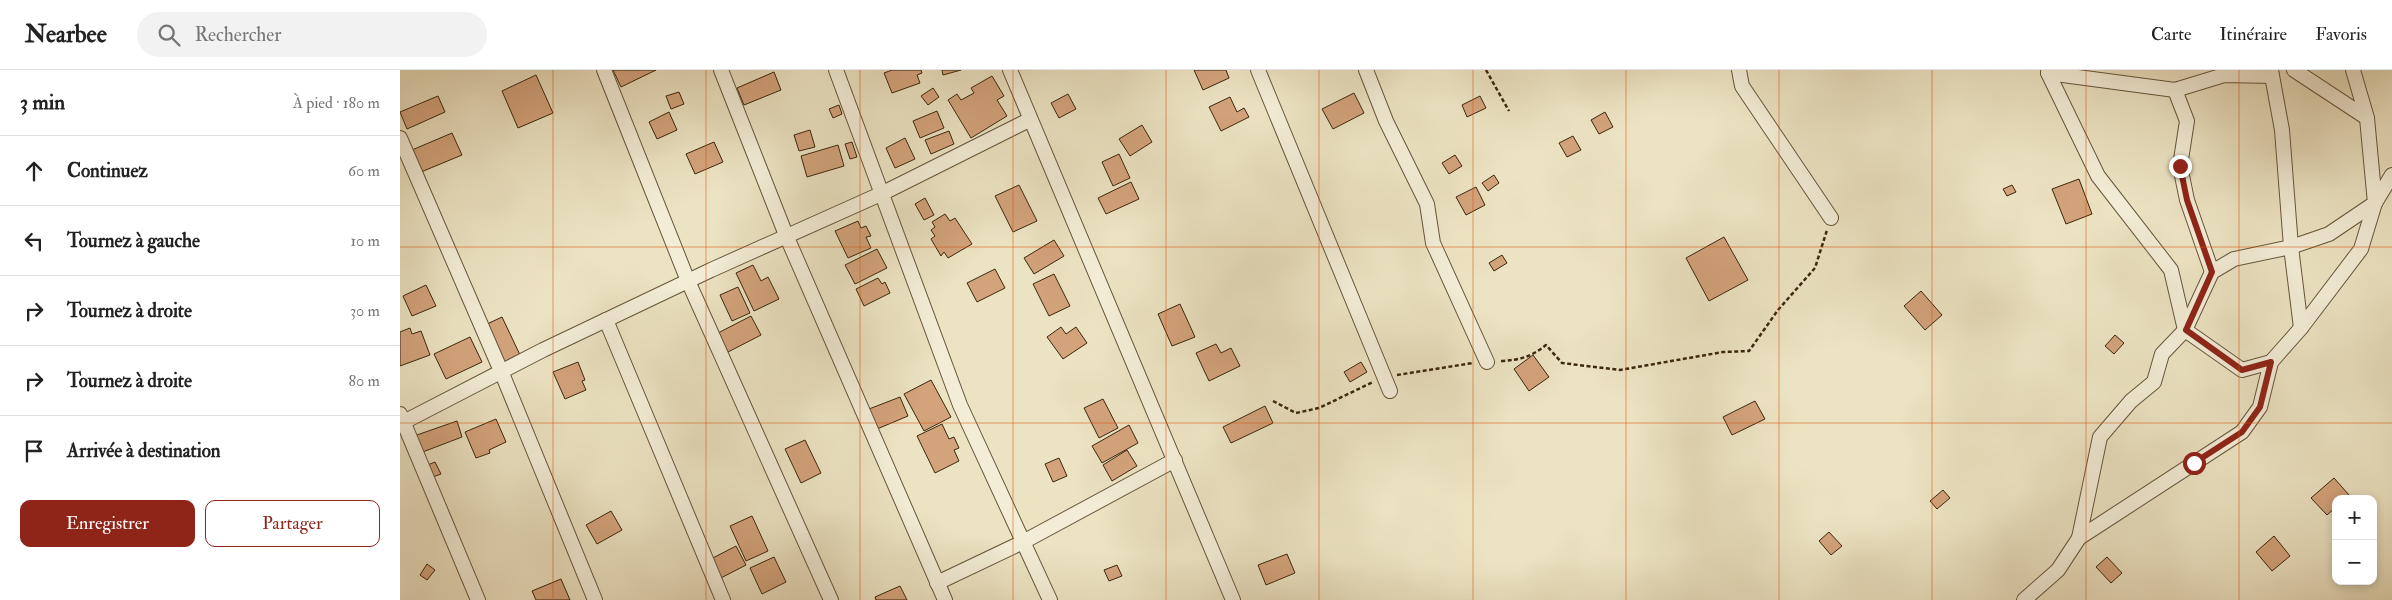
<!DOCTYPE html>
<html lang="fr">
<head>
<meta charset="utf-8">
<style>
	body { margin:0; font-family:"IM FELL Double Pica",serif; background:#f2f2f2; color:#222 }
	.controls { position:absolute; right:15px; bottom:15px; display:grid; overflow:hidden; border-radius:10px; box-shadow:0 2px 8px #0003 }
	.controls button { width:45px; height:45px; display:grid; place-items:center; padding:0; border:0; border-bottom:1px solid #e0e0e0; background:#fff; color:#222; font:25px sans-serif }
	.stop { position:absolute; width:15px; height:15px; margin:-11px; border:4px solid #8f2418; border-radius:50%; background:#fff }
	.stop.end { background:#8f2418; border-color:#fff; box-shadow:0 1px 5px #0008 }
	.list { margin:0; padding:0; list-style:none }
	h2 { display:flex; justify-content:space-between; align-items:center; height:65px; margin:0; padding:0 20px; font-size:21px }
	h2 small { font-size:16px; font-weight:400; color:#767676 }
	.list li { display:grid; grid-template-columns:32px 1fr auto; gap:15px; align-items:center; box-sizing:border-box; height:70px; padding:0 20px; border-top:1px solid #e0e0e0 }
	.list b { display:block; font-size:19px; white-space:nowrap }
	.list em { font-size:16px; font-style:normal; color:#767676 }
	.actions { display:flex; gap:10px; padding:15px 20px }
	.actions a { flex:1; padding:11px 0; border:1px solid #8f2418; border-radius:10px; text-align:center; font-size:18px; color:#8f2418 }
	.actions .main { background:#8f2418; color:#fff }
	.icon { flex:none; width:28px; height:28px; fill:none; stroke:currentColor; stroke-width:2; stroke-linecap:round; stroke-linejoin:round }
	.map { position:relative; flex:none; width:1992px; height:530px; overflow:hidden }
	header { display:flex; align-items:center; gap:30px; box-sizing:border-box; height:70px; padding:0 25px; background:#fff; border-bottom:1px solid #e0e0e0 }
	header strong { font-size:24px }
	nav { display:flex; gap:28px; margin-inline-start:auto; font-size:18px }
	.search { width:350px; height:45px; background:#f2f2f2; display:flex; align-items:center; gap:12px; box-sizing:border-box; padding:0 18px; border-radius:28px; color:#767676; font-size:19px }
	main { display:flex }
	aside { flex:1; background:#fff }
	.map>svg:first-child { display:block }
</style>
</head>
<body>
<header>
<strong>Nearbee</strong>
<div class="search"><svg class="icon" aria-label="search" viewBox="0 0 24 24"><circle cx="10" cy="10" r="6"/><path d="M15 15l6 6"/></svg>Rechercher</div>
<nav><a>Carte</a><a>Itinéraire</a><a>Favoris</a></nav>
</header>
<main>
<aside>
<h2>3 min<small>À pied · 180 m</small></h2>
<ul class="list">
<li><svg class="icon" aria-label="ahead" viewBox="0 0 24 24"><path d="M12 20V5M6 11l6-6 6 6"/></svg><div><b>Continuez</b></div><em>60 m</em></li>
<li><svg class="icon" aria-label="left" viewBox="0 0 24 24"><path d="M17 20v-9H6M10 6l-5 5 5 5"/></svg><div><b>Tournez à gauche</b></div><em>10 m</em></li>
<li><svg class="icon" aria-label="right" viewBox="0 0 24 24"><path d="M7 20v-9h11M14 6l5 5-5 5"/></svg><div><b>Tournez à droite</b></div><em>30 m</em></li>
<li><svg class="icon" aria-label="right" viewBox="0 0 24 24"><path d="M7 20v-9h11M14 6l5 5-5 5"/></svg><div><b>Tournez à droite</b></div><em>80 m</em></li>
<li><svg class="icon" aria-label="arrive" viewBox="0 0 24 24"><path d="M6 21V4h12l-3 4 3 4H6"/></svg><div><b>Arrivée à destination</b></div></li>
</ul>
<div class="actions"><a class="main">Enregistrer</a><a>Partager</a></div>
</aside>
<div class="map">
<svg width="1992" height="530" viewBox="0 0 1992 530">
	<rect width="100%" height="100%" fill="#ece3c2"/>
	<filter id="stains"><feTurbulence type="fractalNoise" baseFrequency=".004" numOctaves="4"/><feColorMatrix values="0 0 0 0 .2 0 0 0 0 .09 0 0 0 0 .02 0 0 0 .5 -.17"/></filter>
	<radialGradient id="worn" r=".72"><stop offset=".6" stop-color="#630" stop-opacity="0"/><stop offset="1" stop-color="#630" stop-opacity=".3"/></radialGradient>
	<!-- building -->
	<g fill="#d3a37c" stroke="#3b260e">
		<polygon points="213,0 256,0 221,17"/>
		<polygon points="492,0 521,0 522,3 517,5 520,13 492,23 484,3"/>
		<polygon points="542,0 561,0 543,5"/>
		<polygon points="794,0 826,0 829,8 803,20"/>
		<polygon points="374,2 381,20 344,35 337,18"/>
		<polygon points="136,5 153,43 118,58 102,21"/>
		<polygon points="592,6 604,26 597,30 607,46 571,68 548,30 557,24 561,30 574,23 571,18"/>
		<polygon points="533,18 539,27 528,35 521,26"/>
		<polygon points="279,22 284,34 271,39 266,26"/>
		<polygon points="954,23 964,43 933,59 922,39"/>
		<polygon points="668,24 676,39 659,48 651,33"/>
		<polygon points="38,26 45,42 7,59 0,42"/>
		<polygon points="1080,26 1086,38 1067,47 1062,35"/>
		<polygon points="830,27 837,42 844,38 849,47 821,61 809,37"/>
		<polygon points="439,35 442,44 433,48 429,39"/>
		<polygon points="537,41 544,58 520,68 513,51"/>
		<polygon points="269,42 277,60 257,69 249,52"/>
		<polygon points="1205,42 1213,57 1199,64 1191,50"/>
		<polygon points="742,55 752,72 730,86 719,69"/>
		<polygon points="410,60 415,77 399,81 394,65"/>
		<polygon points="549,61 554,74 531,84 525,70"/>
		<polygon points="52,63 62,85 21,102 12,80"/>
		<polygon points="1173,66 1181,80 1167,87 1159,73"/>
		<polygon points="505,68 515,89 495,98 486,78"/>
		<polygon points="314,72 323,92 295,104 286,84"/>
		<polygon points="452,72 457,87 450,89 445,74"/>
		<polygon points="438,75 444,96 407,107 401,86"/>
		<polygon points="719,84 730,108 713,116 702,92"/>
		<polygon points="1055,85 1062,96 1049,104 1042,93"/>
		<polygon points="1094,105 1099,113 1088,121 1082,113"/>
		<polygon points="1679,109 1692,144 1666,154 1652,119"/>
		<polygon points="731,112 739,129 706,144 698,128"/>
		<polygon points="619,115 637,151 613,162 595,126"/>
		<polygon points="1612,115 1616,122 1607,126 1603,119"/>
		<polygon points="1076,117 1085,135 1066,145 1056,127"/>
		<polygon points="525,128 534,145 524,150 515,134"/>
		<polygon points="545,144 550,151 555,148 572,174 548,188 544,182 541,186 531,169 535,166 531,160 535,157 532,152"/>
		<polygon points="458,151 461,158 466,156 471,166 466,167 471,178 448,188 435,161"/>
		<polygon points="1324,167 1348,210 1309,231 1286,188"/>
		<polygon points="654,170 664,186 634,204 624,188"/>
		<polygon points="477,179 487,198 455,214 445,195"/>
		<polygon points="1102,185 1107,193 1094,201 1089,193"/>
		<polygon points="353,195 361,211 368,207 379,229 354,241 336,203"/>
		<polygon points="595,199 605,218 577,232 567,213"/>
		<polygon points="654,204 670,236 649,246 633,214"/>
		<polygon points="478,208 482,214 485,212 490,223 464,236 456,219"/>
		<polygon points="26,215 36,236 12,246 3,226"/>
		<polygon points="338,217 350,243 332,251 320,225"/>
		<polygon points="1521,221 1542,245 1525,260 1504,236"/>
		<polygon points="780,234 795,267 772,276 758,244"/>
		<polygon points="351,246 361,265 328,282 318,263"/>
		<polygon points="102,247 121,287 103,295 85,255"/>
		<polygon points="661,257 666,264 676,257 687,273 663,289 647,267"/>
		<polygon points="10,258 12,264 21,261 30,285 0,296 0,262"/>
		<polygon points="1715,265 1724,273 1714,284 1705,276"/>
		<polygon points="70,267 82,292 46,309 34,284"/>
		<polygon points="816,274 821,283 831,278 840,296 809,311 796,283"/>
		<polygon points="1133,285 1149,307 1129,321 1114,299"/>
		<polygon points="178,292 185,310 182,311 186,320 165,329 153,302"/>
		<polygon points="961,292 967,302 950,312 944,302"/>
		<polygon points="531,310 551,347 524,361 504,324"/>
		<polygon points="500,327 508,346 477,359 469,339"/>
		<polygon points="703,329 718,358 699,368 684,338"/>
		<polygon points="1355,331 1365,349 1332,365 1323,347"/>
		<polygon points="865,336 873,353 831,373 823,357"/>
		<polygon points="96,349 106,372 89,380 90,383 76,388 65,362"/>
		<polygon points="57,351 62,367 20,383 14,366"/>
		<polygon points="542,354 549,369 554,367 559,378 554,380 559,391 535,403 517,366"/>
		<polygon points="729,355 738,373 702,393 692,376"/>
		<polygon points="405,370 421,403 401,413 385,379"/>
		<polygon points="727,380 737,396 712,411 703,395"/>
		<polygon points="659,388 667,406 653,412 645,394"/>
		<polygon points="35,392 41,404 30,408 25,396"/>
		<polygon points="1934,408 1949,425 1945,429 1936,429 1936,437 1927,445 1911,428"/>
		<polygon points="1543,420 1550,428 1537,439 1530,431"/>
		<polygon points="211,441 222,460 197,474 186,455"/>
		<polygon points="352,446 368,481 346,491 330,456"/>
		<polygon points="1429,462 1442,476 1431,485 1419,471"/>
		<polygon points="1874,466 1890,486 1872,501 1856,482"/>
		<polygon points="336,476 346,495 319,509 309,490"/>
		<polygon points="887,484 895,503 866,515 858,495"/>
		<polygon points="374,487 386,512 362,524 350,498"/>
		<polygon points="1707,487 1722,503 1711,513 1696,497"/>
		<polygon points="27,494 35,500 27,510 20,505"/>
		<polygon points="717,495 722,506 709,511 704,500"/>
		<polygon points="161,509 170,530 136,530 132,521"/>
		<polygon points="500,516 507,530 476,530 475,527"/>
	</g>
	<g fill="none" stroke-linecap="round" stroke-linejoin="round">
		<defs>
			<g id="street">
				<polyline points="204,0 288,211 431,530"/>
				<polyline points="321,0 386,165 545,530"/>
				<polyline points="436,0 560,335 650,530"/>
				<polyline points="610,0 833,530"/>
				<polyline points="858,0 990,321"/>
				<polyline points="966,0 986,51 1027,134 1033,173 1087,292"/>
				<polyline points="1339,0 1342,16 1431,148"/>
				<polyline points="1871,0 1882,60 1891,177 1901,258"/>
				<polyline points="1894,0 1967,48"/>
				<polyline points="1648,3 1698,106 1771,200 1785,260 1842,300 1871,292"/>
				<polyline points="1648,3 1775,20 1824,5 1872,6"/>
				<polyline points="1775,20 1787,51 1780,96 1787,130 1812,202"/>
				<polyline points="0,68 101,301 195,530"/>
				<polyline points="206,250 323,530"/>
				<polyline points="0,344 78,530"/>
				<polyline points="0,354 143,280 311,200 483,123 629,50"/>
				<polyline points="1679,468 1700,367 1731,331 1754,312 1762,284 1785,260 1812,202 1834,189 1891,177 1929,164 1975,133 1967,48 1953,0"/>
				<polyline points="537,513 623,472 775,390"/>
				<polyline points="1624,530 1658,500 1679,468 1842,362 1860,337 1871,292 1901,258 1961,179 1975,133 1992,105"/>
			</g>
		</defs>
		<!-- street casing -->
		<use href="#street" stroke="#67553b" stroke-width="16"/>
		<!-- path -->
		<g stroke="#3b260e" stroke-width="2.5" stroke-dasharray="4 2.5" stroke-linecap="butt">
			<polyline points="1086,0 1109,41"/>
			<path d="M 1101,291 C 1120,290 1131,287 1146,275 L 1162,293 L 1220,300 L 1323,282 L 1349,281 L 1378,240 L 1415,198 L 1427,160"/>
			<polyline points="997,305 1073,293"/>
			<polyline points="873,331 896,343 919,338 973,312"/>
		</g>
		<!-- street -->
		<use href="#street" stroke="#f3edd7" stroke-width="14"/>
	</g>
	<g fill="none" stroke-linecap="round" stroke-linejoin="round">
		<!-- route -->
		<polyline stroke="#8f2418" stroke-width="6" points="1780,96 1787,130 1812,202 1786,260 1842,300 1871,292 1860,337 1842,362 1794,393"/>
	</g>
	<!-- grid -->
	<path fill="none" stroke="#d7540c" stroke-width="1" stroke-opacity="0.55" d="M 153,0 L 153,530M 306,0 L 306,530M 460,0 L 460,530M 613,0 L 613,530M 766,0 L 766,530M 919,0 L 919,530M 1073,0 L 1073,530M 1226,0 L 1226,530M 1379,0 L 1379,530M 1532,0 L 1532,530M 1686,0 L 1686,530M 1839,0 L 1839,530M 0,177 L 1992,177M 0,353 L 1992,353"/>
	<rect width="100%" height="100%" filter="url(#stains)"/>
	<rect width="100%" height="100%" fill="url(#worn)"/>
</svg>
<div class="controls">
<button>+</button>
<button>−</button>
</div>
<div class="stop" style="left:1794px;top:393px"></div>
<div class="stop end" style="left:1780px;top:96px"></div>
</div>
</main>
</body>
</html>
